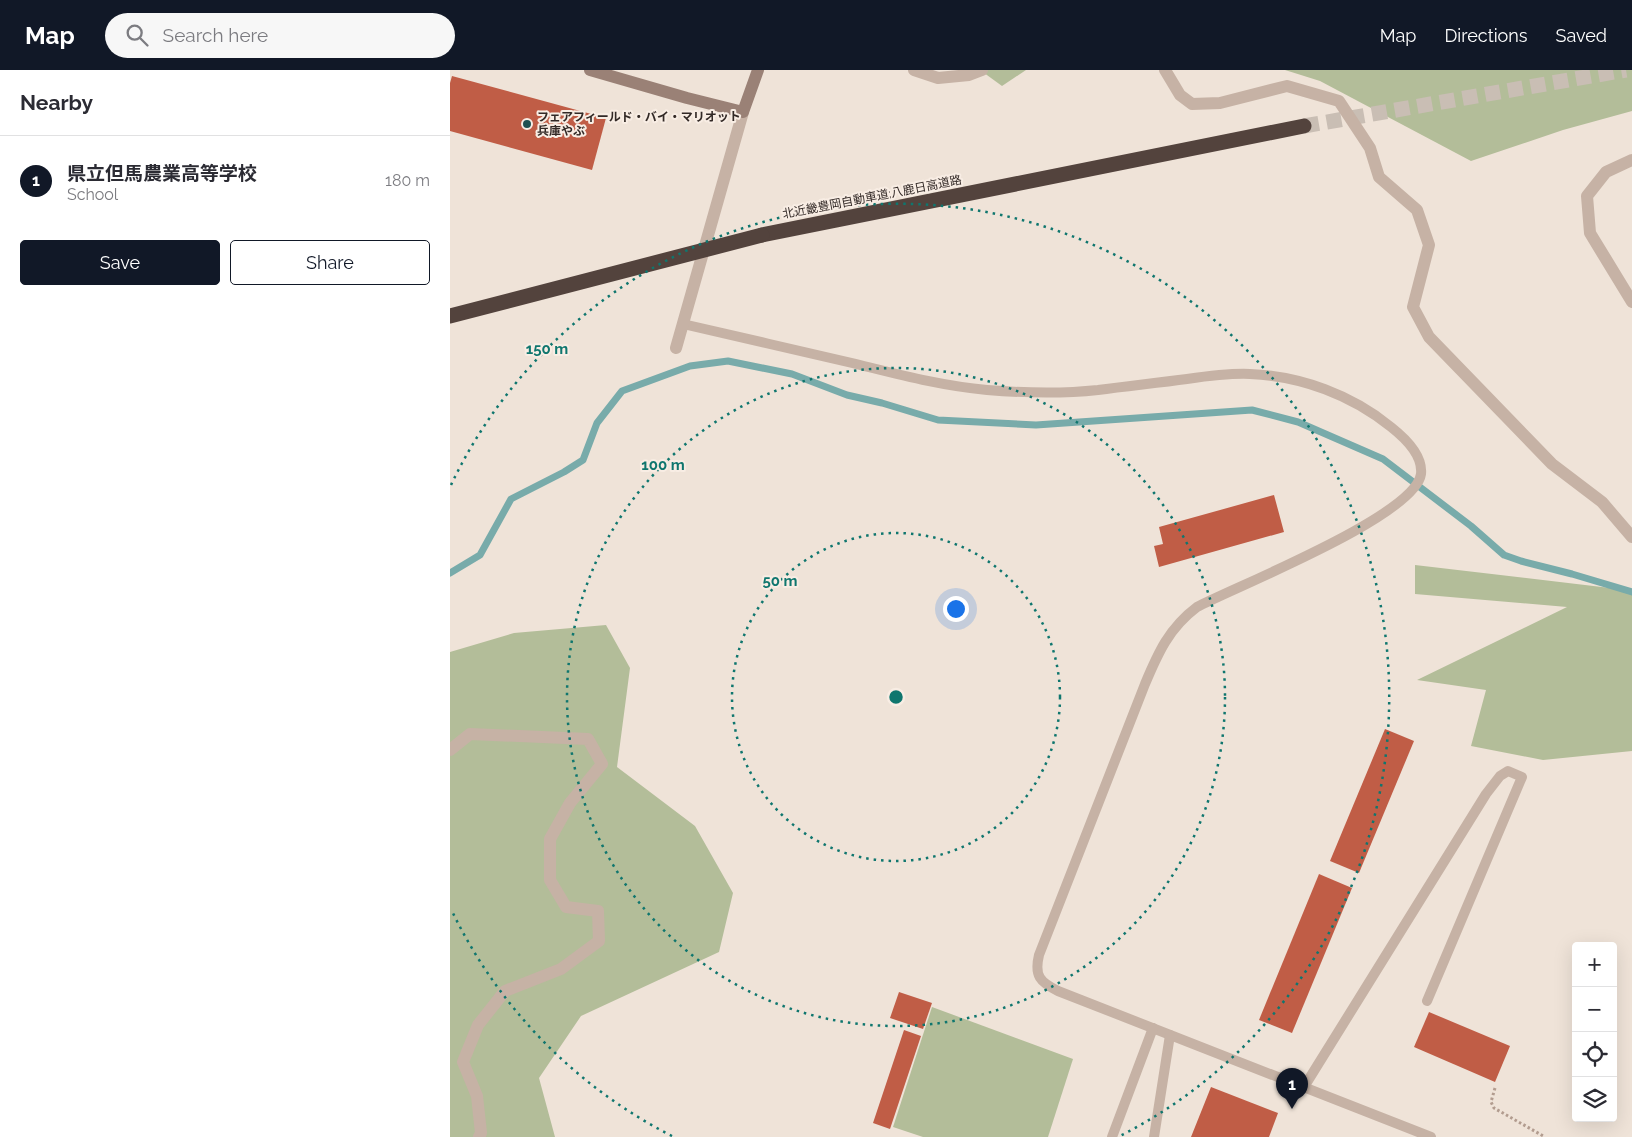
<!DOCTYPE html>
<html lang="en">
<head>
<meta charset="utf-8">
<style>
	body { margin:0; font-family:Raleway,"Noto Sans JP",sans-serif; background:#f7f7f7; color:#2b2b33 }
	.controls { position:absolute; right:15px; bottom:15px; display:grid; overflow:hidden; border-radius:5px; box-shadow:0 5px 20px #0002 }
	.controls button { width:45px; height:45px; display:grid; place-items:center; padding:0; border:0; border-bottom:1px solid #e1e1e2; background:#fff; color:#2b2b33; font:25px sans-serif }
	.you { position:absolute; left:505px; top:538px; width:18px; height:18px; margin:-12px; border:4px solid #fff; border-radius:50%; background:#1a73e8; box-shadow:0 0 0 8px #1a73e833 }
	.badge { display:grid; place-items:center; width:32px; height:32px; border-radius:50%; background:#111827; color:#fff; font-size:16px; font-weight:700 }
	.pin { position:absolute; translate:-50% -41px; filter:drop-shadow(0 1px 2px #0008) }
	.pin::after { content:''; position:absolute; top:26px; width:18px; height:15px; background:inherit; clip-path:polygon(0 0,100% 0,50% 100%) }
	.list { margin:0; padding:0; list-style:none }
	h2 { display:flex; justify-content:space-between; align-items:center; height:65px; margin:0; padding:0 20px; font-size:21px }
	h2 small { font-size:16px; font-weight:400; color:#7c7c81 }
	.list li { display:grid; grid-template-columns:32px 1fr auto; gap:15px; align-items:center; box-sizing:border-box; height:90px; padding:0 20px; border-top:1px solid #e1e1e2 }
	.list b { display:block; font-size:19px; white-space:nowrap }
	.list p { margin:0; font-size:16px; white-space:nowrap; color:#7c7c81 }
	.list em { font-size:16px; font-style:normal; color:#7c7c81 }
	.actions { display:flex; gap:10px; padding:15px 20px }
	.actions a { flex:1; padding:11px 0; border:1px solid #111827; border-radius:5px; text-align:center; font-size:18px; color:#111827 }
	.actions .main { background:#111827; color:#fff }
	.icon { flex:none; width:28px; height:28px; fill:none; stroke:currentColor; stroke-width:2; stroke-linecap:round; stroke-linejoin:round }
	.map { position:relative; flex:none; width:1182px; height:1067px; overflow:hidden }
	header { display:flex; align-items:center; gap:30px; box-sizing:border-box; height:70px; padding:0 25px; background:#111827; color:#fff }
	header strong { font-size:24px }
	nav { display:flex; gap:28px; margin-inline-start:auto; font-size:18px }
	.search { width:350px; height:45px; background:#f7f7f7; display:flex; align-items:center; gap:12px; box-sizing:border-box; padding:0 18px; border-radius:28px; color:#7c7c81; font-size:19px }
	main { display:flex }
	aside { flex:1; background:#fff }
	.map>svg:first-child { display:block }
</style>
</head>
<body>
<header>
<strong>Map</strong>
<div class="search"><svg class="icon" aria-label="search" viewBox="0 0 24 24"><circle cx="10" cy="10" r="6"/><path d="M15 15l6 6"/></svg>Search here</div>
<nav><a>Map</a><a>Directions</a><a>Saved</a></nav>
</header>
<main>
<aside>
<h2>Nearby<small></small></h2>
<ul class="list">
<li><span class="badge">1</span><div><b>県立但馬農業高等学校</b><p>School</p></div><em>180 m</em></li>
</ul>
<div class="actions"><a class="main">Save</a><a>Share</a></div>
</aside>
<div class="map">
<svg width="1182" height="1067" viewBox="0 0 1182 1067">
	<rect width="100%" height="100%" fill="#efe3d8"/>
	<!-- green -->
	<g fill="#b3bd99">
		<polygon points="530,0 576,0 552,16"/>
		<polygon points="835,0 1182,0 1182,41 1113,60 1021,91 870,11"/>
		<polygon points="965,495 1177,520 1182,522 1182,681 1093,690 1021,676 1036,620 967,610 1117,537 965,524"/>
		<polygon points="156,555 180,598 167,697 245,756 283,823 269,882 131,946 89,1008 105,1067 0,1067 0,582 64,563"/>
		<polygon points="482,937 623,989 598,1067 473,1067 443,1057"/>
	</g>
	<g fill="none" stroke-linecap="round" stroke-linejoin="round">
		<!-- stream -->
		<polyline stroke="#78abaa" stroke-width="7" points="0,503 30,485 61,429 114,402 133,390 147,353 172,321 240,296 278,291 342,304 397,325 432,333 488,350 586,355 802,340 848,352 933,389 1021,456 1054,485 1071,491 1122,504 1182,522"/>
	</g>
	<!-- building -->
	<g fill="#c05d46">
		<polygon points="2,6 156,48 142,100 0,61 0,13"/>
		<polygon points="824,425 834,462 709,497 704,476 713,474 709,457"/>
		<polygon points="935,659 964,671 909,803 880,791"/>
		<polygon points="869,804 902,818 842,963 809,950"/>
		<polygon points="449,922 482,933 473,959 440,948"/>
		<polygon points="979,942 1060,976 1045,1012 964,977"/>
		<polygon points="454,960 471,966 440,1059 423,1053"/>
		<polygon points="761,1017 828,1043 819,1067 741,1067"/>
	</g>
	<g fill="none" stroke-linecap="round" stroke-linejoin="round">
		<!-- highway-tunnel -->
		<polyline stroke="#c9beb4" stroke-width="15" stroke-dasharray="15 8" stroke-linecap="butt" points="854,56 1176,0"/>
		<!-- path -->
		<polyline stroke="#b29c8f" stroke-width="3" stroke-dasharray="2.5 2.5" stroke-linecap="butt" points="1045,1018 1041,1032 1044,1038 1095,1067"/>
		<!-- lane -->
		<g stroke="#c6b2a5" stroke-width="10">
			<path d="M 233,254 C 289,267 346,280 402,293 C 447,304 491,316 537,320 C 574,323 611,324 648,320 C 678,316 707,313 737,309 C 758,306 779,303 800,304 C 851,306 902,325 941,357 C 955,368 973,385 971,404 C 965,446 787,516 747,537 C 719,558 708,583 695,614 L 589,885 C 584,906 590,912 608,921 L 981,1067"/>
			<polyline points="854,1017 1036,724 1050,706 1058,701 1072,707 977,931"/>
			<polyline points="662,1067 703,958"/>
			<polyline points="704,1067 720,965"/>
		</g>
		<!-- street -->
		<g stroke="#c6b2a5" stroke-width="12">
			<polyline points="464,0 488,8 519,5 532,0"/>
			<polyline points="715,0 730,25 742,34 770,33 837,16 889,31 920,78 929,107 967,140 979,175 963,237 979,267 1102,394 1152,432 1182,467"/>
			<polyline points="1182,90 1156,102 1137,126 1140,163 1182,232"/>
			<polyline points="226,278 293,42"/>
			<polyline points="0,680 20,664 138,669 152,694 120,733 100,769 100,810 116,837 148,841 149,871 111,899 55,921 28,955 13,992 27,1026 31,1063 29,1067"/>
		</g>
		<!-- secondary -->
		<polyline stroke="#9a8176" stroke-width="12" points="140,0 237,28 293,42 308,0"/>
		<!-- highway -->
		<polyline stroke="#53433d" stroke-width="15" points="312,165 854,56"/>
		<!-- highway-bridge -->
		<polyline stroke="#53433d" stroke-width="15" points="0,246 312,165"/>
	</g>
	<!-- distance rings -->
	<g fill="none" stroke="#0f766e" stroke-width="2.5" stroke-dasharray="2.5 5">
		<circle cx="446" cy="627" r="164"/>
		<circle cx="446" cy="627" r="329"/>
		<path d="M222 1066A493 493 0 0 1 1 839M1 415A493 493 0 1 1 670 1066"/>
	</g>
	<!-- markers -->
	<circle fill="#1e5151" stroke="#f8ede4" stroke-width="2" cx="77" cy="54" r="5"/>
	<g text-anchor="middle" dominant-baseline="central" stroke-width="4" stroke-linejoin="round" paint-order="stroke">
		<!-- poi labels -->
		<g font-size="12" font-weight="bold" fill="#322926" stroke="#f8ede4" text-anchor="start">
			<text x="87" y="47">フェアフィールド・バイ・マリオット<tspan x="87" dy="14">兵庫やぶ</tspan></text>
		</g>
		<!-- street labels -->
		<g font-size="12" fill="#322926" stroke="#f8ede4">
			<text transform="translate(422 127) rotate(-11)">北近畿豊岡自動車道;八鹿日高道路</text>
		</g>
	</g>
	<circle cx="446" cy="627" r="8" fill="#0f766e" stroke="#f8ede4" stroke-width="2.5"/>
	<g font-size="15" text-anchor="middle" font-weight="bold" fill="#0f766e" stroke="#f8ede4" stroke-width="4" stroke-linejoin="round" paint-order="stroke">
		<text x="97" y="284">150 m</text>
		<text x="213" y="400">100 m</text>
		<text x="330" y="516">50 m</text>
	</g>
</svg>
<div class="controls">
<button>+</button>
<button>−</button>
<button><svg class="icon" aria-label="locate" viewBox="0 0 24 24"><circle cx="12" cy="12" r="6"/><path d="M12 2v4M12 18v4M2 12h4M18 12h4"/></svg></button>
<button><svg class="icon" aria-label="layers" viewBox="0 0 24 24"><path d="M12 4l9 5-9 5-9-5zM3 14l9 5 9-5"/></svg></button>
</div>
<div class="you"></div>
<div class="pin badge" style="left:842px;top:1039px">1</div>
</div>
</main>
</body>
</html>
